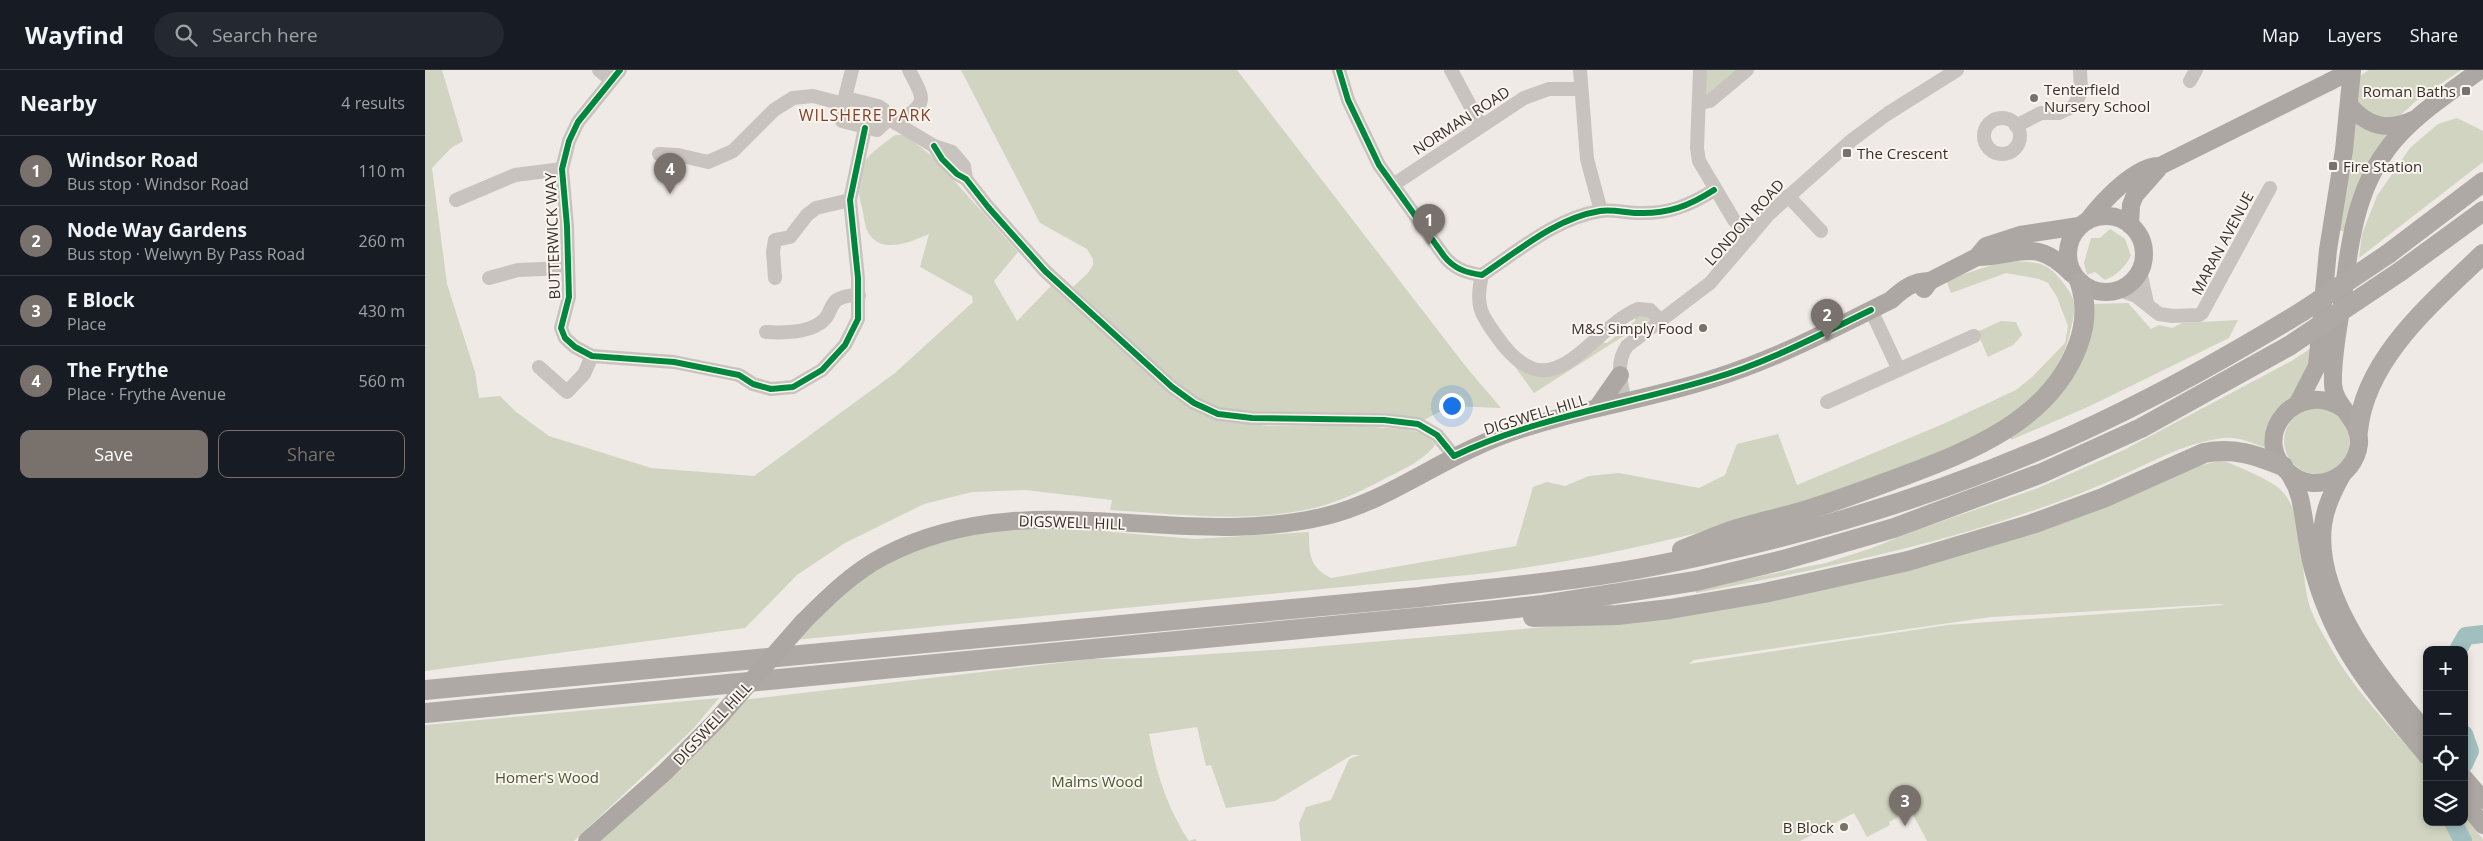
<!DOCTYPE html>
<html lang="en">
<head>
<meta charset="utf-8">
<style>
	body { margin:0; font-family:"Open Sans",sans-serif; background:#242831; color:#f1f3f6 }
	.controls { position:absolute; right:15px; bottom:15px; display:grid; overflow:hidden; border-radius:10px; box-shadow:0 2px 8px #0003 }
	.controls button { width:45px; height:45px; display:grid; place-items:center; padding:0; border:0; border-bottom:1px solid #363941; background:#171b24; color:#f1f3f6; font:25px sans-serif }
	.you { position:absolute; left:1026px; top:335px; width:18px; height:18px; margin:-12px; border:4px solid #fff; border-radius:50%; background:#1a73e8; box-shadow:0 0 0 8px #1a73e833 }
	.badge { display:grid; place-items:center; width:32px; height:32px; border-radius:50%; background:#79716c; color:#fff; font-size:16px; font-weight:700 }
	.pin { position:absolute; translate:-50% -41px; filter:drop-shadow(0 1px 2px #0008) }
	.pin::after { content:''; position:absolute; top:26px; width:18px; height:15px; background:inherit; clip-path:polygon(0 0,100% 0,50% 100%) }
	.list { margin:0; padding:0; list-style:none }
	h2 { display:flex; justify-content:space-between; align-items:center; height:65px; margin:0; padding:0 20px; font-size:21px }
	h2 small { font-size:16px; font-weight:400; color:#9ea1a6 }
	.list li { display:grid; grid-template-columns:32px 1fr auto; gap:15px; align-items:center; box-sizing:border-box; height:70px; padding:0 20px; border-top:1px solid #363941 }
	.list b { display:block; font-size:19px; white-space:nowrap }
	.list p { margin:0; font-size:16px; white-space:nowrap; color:#9ea1a6 }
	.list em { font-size:16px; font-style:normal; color:#9ea1a6 }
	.actions { display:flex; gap:10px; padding:15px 20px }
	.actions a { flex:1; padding:11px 0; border:1px solid #79716c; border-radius:10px; text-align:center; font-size:18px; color:#79716c }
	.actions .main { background:#79716c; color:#fff }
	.icon { flex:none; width:28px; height:28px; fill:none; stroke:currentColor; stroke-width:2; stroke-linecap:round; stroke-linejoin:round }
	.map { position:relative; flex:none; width:2058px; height:771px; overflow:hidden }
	header { display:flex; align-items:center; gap:30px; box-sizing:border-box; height:70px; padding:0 25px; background:#171b24; border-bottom:1px solid #363941 }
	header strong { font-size:24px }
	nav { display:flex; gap:28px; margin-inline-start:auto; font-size:18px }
	.search { width:350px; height:45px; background:#242831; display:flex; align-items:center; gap:12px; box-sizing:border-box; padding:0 18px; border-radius:28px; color:#9ea1a6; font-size:19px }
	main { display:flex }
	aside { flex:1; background:#171b24 }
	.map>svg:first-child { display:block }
</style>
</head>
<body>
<header>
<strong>Wayfind</strong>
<div class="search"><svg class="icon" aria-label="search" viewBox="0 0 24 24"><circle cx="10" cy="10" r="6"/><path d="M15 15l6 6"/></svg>Search here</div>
<nav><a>Map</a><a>Layers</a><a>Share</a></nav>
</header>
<main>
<aside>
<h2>Nearby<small>4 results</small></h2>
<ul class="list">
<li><span class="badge">1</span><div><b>Windsor Road</b><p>Bus stop · Windsor Road</p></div><em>110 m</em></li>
<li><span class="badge">2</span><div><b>Node Way Gardens</b><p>Bus stop · Welwyn By Pass Road</p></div><em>260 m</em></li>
<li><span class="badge">3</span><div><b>E Block</b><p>Place</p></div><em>430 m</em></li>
<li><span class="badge">4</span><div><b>The Frythe</b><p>Place · Frythe Avenue</p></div><em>560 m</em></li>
</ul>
<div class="actions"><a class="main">Save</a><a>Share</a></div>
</aside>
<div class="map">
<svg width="2058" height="771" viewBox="0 0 2058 771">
	<rect width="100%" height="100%" fill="#efeae5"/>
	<!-- green -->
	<g fill="#d0d4c0" fill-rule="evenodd">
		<path d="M 0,0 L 17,0 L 38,71 L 26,78 L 7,98 L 22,214 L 50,302 L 54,328 L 75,326 L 91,342 L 124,366 L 226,398 L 329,406 L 470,303 L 548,232 L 547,226 L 495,197 L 504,164 C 487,171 458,185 444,164 C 439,157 439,143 436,134 C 433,121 432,106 439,93 C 445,82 460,73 470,65 L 480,65 L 507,86 L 593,182 L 569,211 L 592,251 L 626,216 L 751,329 L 788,349 L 843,356 L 937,356 L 975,359 L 995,362 L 1004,366 L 1010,375 C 999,390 979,399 963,407 C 943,418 922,428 900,435 C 831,455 755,444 685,440 L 687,430 L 600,420 L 547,422 L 499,434 L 420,473 L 372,505 L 320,558 L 0,601 Z"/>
		<polygon points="536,0 812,0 1042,298 1076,338 1026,336 999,350 970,345 939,343 817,342 795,338 774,329 755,315 648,217 663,203 668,195 668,189 662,179 615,153"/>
		<polygon points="1279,0 1318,0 1281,26 1279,23"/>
		<polygon points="1944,0 2036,0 1991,31 1970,50 1962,52 1932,34 1933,7"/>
		<polygon points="1929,45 1970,59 1921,161 1913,161"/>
		<polygon points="2032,48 2058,61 2058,92 1934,188 1937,164 1952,126 1985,78 2013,54"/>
		<path d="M 1685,159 L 1700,169 L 1706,186 C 1699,198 1693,204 1680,210 L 1670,202 L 1662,205 L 1659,193 L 1666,168 L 1675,168 Z"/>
		<path d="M 1579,191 C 1615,192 1623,190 1644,221 C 1654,236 1647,253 1643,270 C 1633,308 1596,340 1563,361 C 1543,374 1507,385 1484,394 C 1353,448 1204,484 1063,503 L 369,570 L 434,509 L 497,476 L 564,459 L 653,455 L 687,462 L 770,469 L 884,462 C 884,483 884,497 906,508 L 1091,476 L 1108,417 L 1122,412 L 1140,416 L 1164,406 L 1194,403 L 1274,418 L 1300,405 L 1312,374 L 1353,364 L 1372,415 L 1518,354 L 1591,320 L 1607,307 L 1640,273 L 1643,256 L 1632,227 L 1623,213 L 1614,209 L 1581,203 L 1526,223 L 1521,210 Z"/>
		<polygon points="1703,233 1726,259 1734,255 1747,258 1757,253 1813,250 1804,268 1665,336 1586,370 1585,363 1665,260 1669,234"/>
		<polygon points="1215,243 1227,248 1109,323 1088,294 1114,304 1176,272 1182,273 1210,251 1210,245"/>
		<polygon points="1576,251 1591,252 1597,265 1588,275 1563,287 1552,262"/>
		<path d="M 1886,278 L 1885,296 L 1841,378 C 1829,373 1811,366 1798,368 C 1758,373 1721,395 1685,411 C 1552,468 1412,496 1271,523 L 1271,519 L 1401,493 L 1447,478 L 1489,461 L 1613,418 L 1699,380 L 1868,290 Z"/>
		<circle cx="1892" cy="371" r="33"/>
		<path d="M 1797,390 C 1810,395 1845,410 1855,419 C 1883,446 1873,504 1886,540 C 1891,553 1900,568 1907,580 C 1932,625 1970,660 2002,700 L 2002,752 L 2024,752 L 2034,771 L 1502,771 L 1484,737 L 1472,744 L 1473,747 L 1464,752 L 1465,755 L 1442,767 L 1429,743 L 1375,771 L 876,771 L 874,753 L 881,737 L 906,730 L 924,689 L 935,685 L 927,685 L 850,731 L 801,738 L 786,695 L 781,696 L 772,657 L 724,664 C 731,702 742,738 764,771 L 770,769 L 772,771 L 172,771 L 317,630 L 667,589 L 724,588 L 864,579 L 1225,548 L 1457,504 L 1763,399 ZM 1796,534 L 1799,535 L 1523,555 L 1264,594 L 1269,590 L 1566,547 Z"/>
		<polygon points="294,628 267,660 149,771 0,771 0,655"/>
		<polygon points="2039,747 2058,769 2058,771 2041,771 2031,752 2039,752"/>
	</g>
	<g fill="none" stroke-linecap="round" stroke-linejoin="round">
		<!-- river -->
		<g stroke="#a2bfbf" stroke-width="18">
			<polyline points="2033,580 2041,566 2058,564"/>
			<polyline points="2039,664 2045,681 2039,694"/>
			<polyline points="2028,752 2038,771"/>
		</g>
		<!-- minor -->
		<g stroke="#c8c3be" stroke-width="14">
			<polyline points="174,0 186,10"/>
			<polyline points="195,0 153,52 144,71 137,99 142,156 144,227 136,258 140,268 150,277 167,286 249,292 314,305 328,314 346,319 368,317 397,300 420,275 433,249 433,208 425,130 440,58"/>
			<polyline points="427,0 416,43 417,51 452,60 464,49"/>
			<path d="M 914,0 L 923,30 L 954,95 L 1019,186 C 1029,199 1042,203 1057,205 C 1093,181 1131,148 1175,141 C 1188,139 1201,143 1213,143 C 1243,144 1264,136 1289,120"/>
			<polyline points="1026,0 1056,56"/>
			<polyline points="1155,0 1162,89 1176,141"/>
			<polyline points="1275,0 1272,78 1274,91 1309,150 1325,167"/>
			<polyline points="1765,11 1771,0"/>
			<polyline points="421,28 453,36 458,39 464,49 509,76 527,82 539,96 541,109"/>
			<polyline points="1275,33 1285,31 1322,0"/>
			<circle cx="1577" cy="66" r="18"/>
			<path d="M 474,53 C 503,31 500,31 484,0"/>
			<polyline points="1591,56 1616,43 1634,43 1649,36 1656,22 1655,0"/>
			<polyline points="509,76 517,89 532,104 541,109 563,137 620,201 747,317 769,333 793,344 827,348 959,350 993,354 1012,365 1029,386"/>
			<polyline points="234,84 253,85 283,92 308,81 349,40 368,28 388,26 419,34"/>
			<polyline points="968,115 1099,28 1124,19 1155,19"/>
			<polyline points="1363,126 1396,161"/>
			<polyline points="31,130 90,105 137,99"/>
			<polyline points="1715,201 1722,233"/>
			<path d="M 1057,205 C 1050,235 1055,244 1073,268 C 1128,346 1162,261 1213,239 L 1225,240 L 1236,251"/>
			<polyline points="64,208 93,200 142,198"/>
			<polyline points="350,208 348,182 350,170 365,167 382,145 391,138 425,130"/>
			<polyline points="1695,220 1711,226 1734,244 1748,246 1774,245 1777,243 1845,118"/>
			<polyline points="1446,240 1474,300"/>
			<path d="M 341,262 C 357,263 378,263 392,255 C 414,243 396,226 434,225"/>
			<polyline points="114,297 142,322 159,304 167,286"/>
			<path d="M 1200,332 C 1196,313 1190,293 1202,276 L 1285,213 L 1344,144 L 1427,70 L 1462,44 L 1532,0"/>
			<polyline points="1402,332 1549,266"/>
		</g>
		<!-- major -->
		<g stroke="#ada7a3" stroke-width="18">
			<path d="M 1924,35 C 1942,56 1962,62 1988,50"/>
			<circle cx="1681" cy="184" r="38"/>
			<path d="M 1664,149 C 1678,131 1711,95 1735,96 L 1904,12"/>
			<polyline points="1705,155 1706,135 1710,125 1733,99"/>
			<path d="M 1552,187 C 1596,186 1610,166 1647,204"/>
			<polyline points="1499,219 1505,211 1552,187 1561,176 1595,165 1654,156"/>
			<polyline points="1873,333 1892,296 1903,180 1919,80 1927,0"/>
			<polyline points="1172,338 1195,305"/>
			<path d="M 1919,339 C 1873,307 1823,366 1863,402 C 1889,426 1930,408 1934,374 C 1936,349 1909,337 1908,314 C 1907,286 1914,255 1918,227 C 1925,168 1932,109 1975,64 C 1999,39 2028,20 2055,0"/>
			<path d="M 1864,403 L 1871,416 L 1875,428 C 1881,454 1882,481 1890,506 C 1912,582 1953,627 2002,686"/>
			<path d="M 1917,405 C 1908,421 1900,437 1898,455 C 1889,529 1958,611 2002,663"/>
			<path d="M 378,552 C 402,528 428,502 459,486 C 602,411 752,482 901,446 C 963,431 1016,388 1076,366 C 1145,340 1219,331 1290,308 C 1351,289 1408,259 1466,230 C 1478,219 1488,211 1505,211"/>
			<polyline points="2039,708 2058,730"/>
			<polyline points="2039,732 2058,755"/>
			<polyline points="162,771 240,702 292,650"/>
		</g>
		<!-- highway -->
		<g stroke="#aea9a4" stroke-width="20">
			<polyline points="1963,184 2058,112"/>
			<polyline points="1976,201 2058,141"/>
			<path d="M 1933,361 C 1940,288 2008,232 2058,184"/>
			<path d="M 1257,480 C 1272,474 1287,468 1303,462 C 1324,455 1347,450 1369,444 C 1404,434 1438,421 1473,408 C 1542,382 1625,352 1653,275 C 1661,254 1662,235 1655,213"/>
			<path d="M 1108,547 L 1192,545 L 1245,539 L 1339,523 L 1483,491 L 1607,454 L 1678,428 L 1779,383 C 1808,377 1831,385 1858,396"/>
			<path d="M 0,620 L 995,527 C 1074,517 1154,511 1233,495 C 1374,467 1514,426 1646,366 C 1726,330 1803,287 1878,241"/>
			<polyline points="0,643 1063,541 1118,535 1271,511 1358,490 1469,458 1617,403 1716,358 1864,276"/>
		</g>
		<!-- major-bridge -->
		<g stroke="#ada7a3" stroke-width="18">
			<polyline points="1904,12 1927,0"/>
			<polyline points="292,650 378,552"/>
		</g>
		<!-- highway-bridge -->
		<g stroke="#aea9a4" stroke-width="20">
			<polyline points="1878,241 1963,184"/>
			<polyline points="1864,276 1976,201"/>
		</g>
		<defs>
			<g id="cycleway">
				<polyline points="195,0 153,52 144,71 137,99 142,156 144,227 136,258 140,268 150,277 167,286 249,292 314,305 328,314 346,319 368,317 397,300 420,275 433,249 433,208 425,130 440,58"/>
				<path d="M 914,0 L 923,30 L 954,95 L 1019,186 C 1029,199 1042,203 1057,205 C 1093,181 1131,148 1175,141 C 1188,139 1201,143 1213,143 C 1243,144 1264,136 1289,120"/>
				<path d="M 509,76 L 517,89 L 532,104 L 541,109 L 563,137 L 620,201 L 747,317 L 769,333 L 793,344 L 827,348 L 959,350 L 993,354 L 1012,365 L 1029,386 C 1111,347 1200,335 1286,309 C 1342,293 1394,265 1446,240"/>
			</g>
		</defs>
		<!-- cycleway casing -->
		<use href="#cycleway" stroke="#faf5ee" stroke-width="9"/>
		<!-- cycleway -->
		<use href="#cycleway" stroke="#00873e" stroke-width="6"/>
	</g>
	<!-- markers -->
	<g fill="#79716c" stroke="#faf5ee" stroke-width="2">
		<rect x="2036" y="16" width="10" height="10" rx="2.5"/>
		<circle cx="1609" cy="28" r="5"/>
		<rect x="1417" y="78" width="10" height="10" rx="2.5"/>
		<rect x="1903" y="91" width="10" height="10" rx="2.5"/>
		<circle cx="1278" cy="258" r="5"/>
		<circle cx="1419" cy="757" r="5"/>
	</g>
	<g text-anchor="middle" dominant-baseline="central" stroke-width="4" stroke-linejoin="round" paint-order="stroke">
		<!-- poi labels -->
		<g font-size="15" fill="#39302b" stroke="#faf5ee" text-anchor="start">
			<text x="1619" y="19">Tenterfield<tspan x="1619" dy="17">Nursery School</tspan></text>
			<text x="2031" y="21" text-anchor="end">Roman Baths</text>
			<text x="1432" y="83">The Crescent</text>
			<text x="1918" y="96">Fire Station</text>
			<text x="1268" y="258" text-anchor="end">M&amp;S Simply Food</text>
			<text x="1409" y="757" text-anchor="end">B Block</text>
		</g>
		<!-- street labels -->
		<g font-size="15" fill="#39302b" stroke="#faf5ee">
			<text transform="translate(1036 50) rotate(-33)">NORMAN ROAD</text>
			<text transform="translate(1319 152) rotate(-48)">LONDON ROAD</text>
			<text transform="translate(127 166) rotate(-92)">BUTTERWICK WAY</text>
			<text transform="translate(1797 173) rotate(-62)">MARAN AVENUE</text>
			<text transform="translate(1110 344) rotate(-17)">DIGSWELL HILL</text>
			<text transform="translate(647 452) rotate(2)">DIGSWELL HILL</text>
			<text transform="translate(287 653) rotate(-47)">DIGSWELL HILL</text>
		</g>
		<!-- park labels -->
		<g font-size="15" fill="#485730" stroke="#faf5ee">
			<text x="122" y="707">Homer's Wood</text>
			<text x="672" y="711">Malms Wood</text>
		</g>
		<!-- neighbourhood labels -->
		<g font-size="16" letter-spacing="1" fill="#853f27" stroke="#faf5ee">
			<text x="440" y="45">WILSHERE PARK</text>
		</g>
	</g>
</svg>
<div class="controls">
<button>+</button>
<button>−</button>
<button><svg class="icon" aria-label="locate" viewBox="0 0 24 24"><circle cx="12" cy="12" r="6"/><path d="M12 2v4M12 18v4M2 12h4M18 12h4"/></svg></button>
<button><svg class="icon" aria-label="layers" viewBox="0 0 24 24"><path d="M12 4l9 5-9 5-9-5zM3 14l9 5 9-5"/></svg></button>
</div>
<div class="you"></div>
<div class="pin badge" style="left:1004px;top:175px">1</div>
<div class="pin badge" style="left:1402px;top:270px">2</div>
<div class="pin badge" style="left:1480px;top:756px">3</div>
<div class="pin badge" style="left:245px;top:124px">4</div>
</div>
</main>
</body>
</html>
